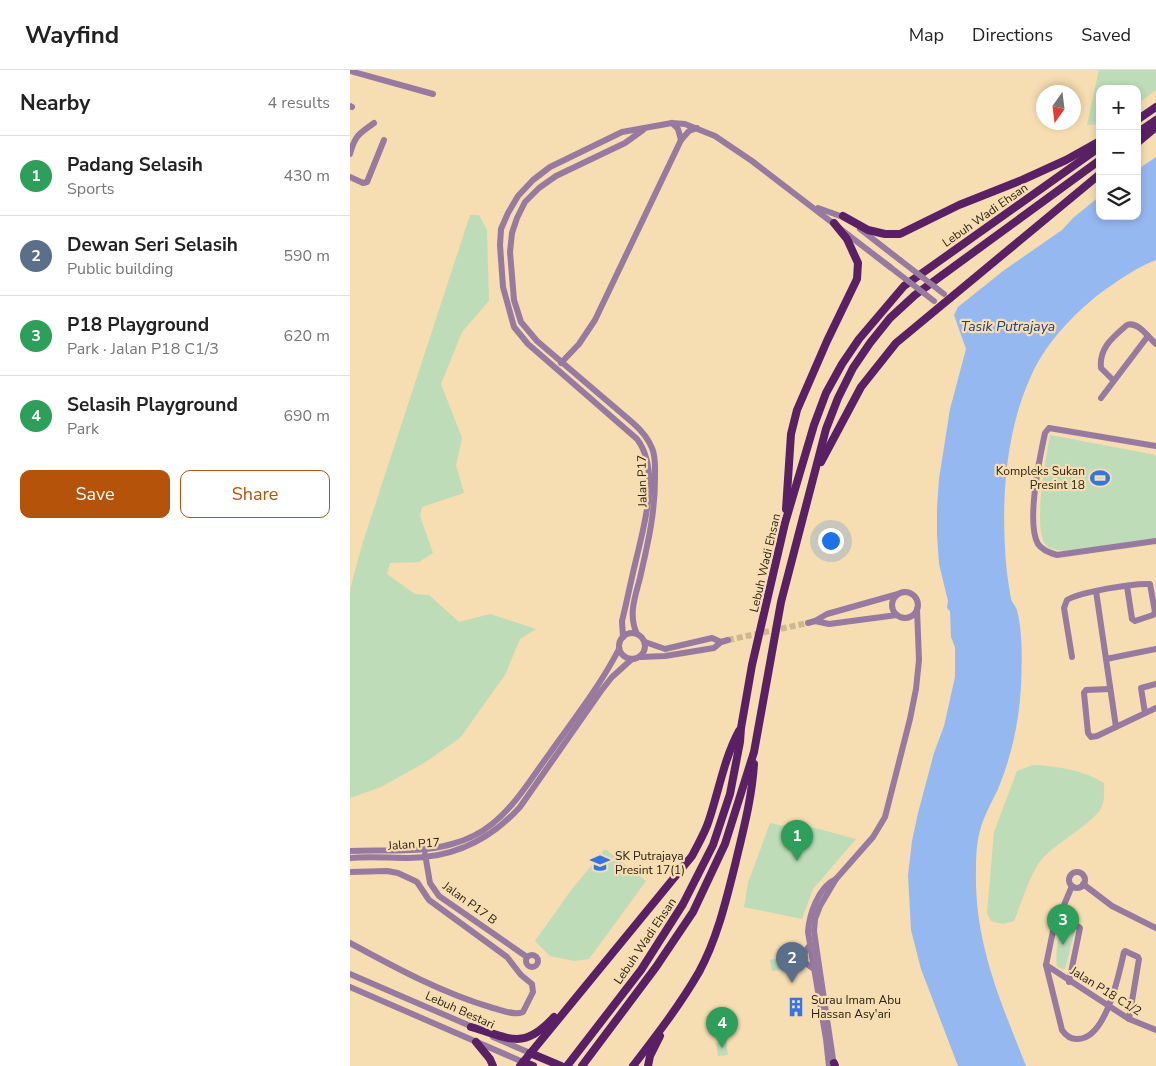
<!DOCTYPE html>
<html lang="en">
<head>
<meta charset="utf-8">
<style>
	body { margin:0; font-family:"Nunito Sans",sans-serif; background:#f6f6f6; color:#222 }
	.controls { position:absolute; right:15px; top:15px; display:grid; overflow:hidden; border-radius:10px; box-shadow:0 2px 8px #0003 }
	.controls button { width:45px; height:45px; display:grid; place-items:center; padding:0; border:0; border-bottom:1px solid #e0e0e0; background:#fff; color:#222; font:25px sans-serif }
	.compass { position:absolute; left:686px; top:15px; width:45px; height:45px; border-radius:50%; background:#fff; box-shadow:0 2px 8px #0003; rotate:194deg }
	.you { position:absolute; left:480px; top:470px; width:18px; height:18px; margin:-12px; border:4px solid #fff; border-radius:50%; background:#1a73e8; box-shadow:0 0 0 8px #1a73e833 }
	.badge { display:grid; place-items:center; width:32px; height:32px; border-radius:50%; background:#b45309; color:#fff; font-size:16px; font-weight:700 }
	.pin { position:absolute; translate:-50% -41px; filter:drop-shadow(0 1px 2px #0008) }
	.pin::after { content:''; position:absolute; top:26px; width:18px; height:15px; background:inherit; clip-path:polygon(0 0,100% 0,50% 100%) }
	.list { margin:0; padding:0; list-style:none }
	h2 { display:flex; justify-content:space-between; align-items:center; height:65px; margin:0; padding:0 20px; font-size:21px }
	h2 small { font-size:16px; font-weight:400; color:#767676 }
	.list li { display:grid; grid-template-columns:32px 1fr auto; gap:15px; align-items:center; box-sizing:border-box; height:80px; padding:0 20px; border-top:1px solid #e0e0e0 }
	.list b { display:block; font-size:19px; white-space:nowrap }
	.list p { margin:0; font-size:16px; white-space:nowrap; color:#767676 }
	.list em { font-size:16px; font-style:normal; color:#767676 }
	.actions { display:flex; gap:10px; padding:15px 20px }
	.actions a { flex:1; padding:11px 0; border:1px solid #b45309; border-radius:10px; text-align:center; font-size:18px; color:#b45309 }
	.actions .main { background:#b45309; color:#fff }
	.icon { flex:none; width:28px; height:28px; fill:none; stroke:currentColor; stroke-width:2; stroke-linecap:round; stroke-linejoin:round }
	.map { position:relative; flex:none; width:806px; height:996px; overflow:hidden }
	header { display:flex; align-items:center; gap:30px; box-sizing:border-box; height:70px; padding:0 25px; background:#fff; border-bottom:1px solid #e0e0e0 }
	header strong { font-size:24px }
	nav { display:flex; gap:28px; margin-inline-start:auto; font-size:18px }
	main { display:flex }
	aside { flex:1; background:#fff }
	.map>svg:first-child { display:block }
</style>
</head>
<body>
<header>
<strong>Wayfind</strong>
<nav><a>Map</a><a>Directions</a><a>Saved</a></nav>
</header>
<main>
<aside>
<h2>Nearby<small>4 results</small></h2>
<ul class="list">
<li><span class="badge" style="background:#2e9e5b">1</span><div><b>Padang Selasih</b><p>Sports</p></div><em>430 m</em></li>
<li><span class="badge" style="background:#5c6f8a">2</span><div><b>Dewan Seri Selasih</b><p>Public building</p></div><em>590 m</em></li>
<li><span class="badge" style="background:#2e9e5b">3</span><div><b>P18 Playground</b><p>Park · Jalan P18 C1/3</p></div><em>620 m</em></li>
<li><span class="badge" style="background:#2e9e5b">4</span><div><b>Selasih Playground</b><p>Park</p></div><em>690 m</em></li>
</ul>
<div class="actions"><a class="main">Save</a><a>Share</a></div>
</aside>
<div class="map">
<svg width="806" height="996" viewBox="0 0 806 996">
	<rect width="100%" height="100%" fill="#f6ddb2"/>
	<!-- green -->
	<g fill="#bedcb8">
		<polygon points="749,0 806,0 806,20 787,34 787,19 750,19 750,54 737,55"/>
		<polygon points="120,145 129,145 137,160 139,231 112,262 91,314 112,368 106,395 114,423 72,437 70,446 83,483 69,492 40,493 37,504 65,524 79,525 109,552 140,544 186,559 170,569 155,605 110,668 74,693 31,717 0,728 0,519 12,475"/>
		<path d="M 700,365 L 806,385 L 806,469 L 719,481 C 712,480 702,481 697,476 C 681,462 697,385 700,365 Z"/>
		<path d="M 683,695 C 707,696 733,700 754,713 C 754,720 755,729 752,736 C 746,752 704,774 691,790 C 679,806 672,832 664,851 L 653,854 L 641,851 L 637,843 L 644,762 L 667,701 Z"/>
		<polygon points="439,751 506,769 463,819 452,849 394,837 398,813 420,753 433,756"/>
		<polygon points="255,779 296,811 239,889 224,891 200,886 185,871 222,819"/>
		<path d="M 712,854 L 725,860 L 715,899 L 713,899 L 707,897 C 705,882 708,868 712,854 Z"/>
		<polygon points="430,888 432,899 422,901 420,890"/>
		<polygon points="376,972 378,985 368,986 366,973"/>
	</g>
	<!-- water -->
	<path fill="#96b8f1" d="M 806,87 L 806,190 C 788,197 772,208 756,219 C 727,240 696,272 681,306 C 655,363 651,431 656,493 C 657,505 659,517 661,529 C 662,533 666,536 667,540 C 673,564 672,591 671,616 C 669,652 662,685 648,719 C 643,730 637,740 633,751 C 627,767 626,783 626,799 C 624,872 650,930 676,996 L 608,996 L 571,899 L 561,860 L 558,805 L 562,771 L 568,743 L 584,683 L 594,656 L 605,607 L 605,577 L 601,567 L 600,541 L 597,538 L 598,531 L 589,494 L 587,465 L 587,438 L 589,409 L 600,339 L 616,279 L 604,245 L 608,237 L 653,201 L 712,160 L 723,148 L 750,126 L 750,146 L 787,146 L 787,100 Z"/>
	<g fill="none" stroke-linecap="round" stroke-linejoin="round">
		<!-- minor-tunnel -->
		<polyline stroke="#ceb892" stroke-width="6" stroke-dasharray="6 3" stroke-linecap="butt" points="378,570 458,553"/>
		<!-- minor -->
		<g stroke="#98799f" stroke-width="6">
			<polyline points="0,1 83,24"/>
			<polyline points="0,36 2,37"/>
			<polyline points="322,53 328,59 331,70"/>
			<path d="M 0,84 C 5,65 9,64 24,53"/>
			<polyline points="0,107 13,113 17,112 34,70"/>
			<polyline points="468,138 496,148"/>
			<polyline points="510,159 550,190"/>
			<polyline points="211,293 229,274 245,250 331,70 339,61 347,58"/>
			<path d="M 763,310 L 751,298 C 749,278 762,268 777,255 C 788,251 798,267 806,274"/>
			<polyline points="751,328 798,266"/>
			<path d="M 806,376 L 699,358 L 695,363 C 690,386 676,453 688,474 C 692,480 700,483 707,485 L 806,471"/>
			<polyline points="746,521 766,657"/>
			<circle cx="555" cy="535" r="13"/>
			<polyline points="465,551 479,554 547,545"/>
			<polyline points="458,553 465,551 477,544 548,524"/>
			<circle cx="282" cy="576" r="13"/>
			<path d="M 287,564 C 278,545 285,527 290,508 C 298,473 305,444 305,408 C 305,398 306,387 302,378 C 298,368 291,360 283,353 L 187,271 L 171,252 L 164,230 L 160,182 L 162,163 L 167,148 L 175,132 L 189,118 L 206,106 L 275,73 L 293,60"/>
			<path d="M 273,567 L 272,551 C 277,531 281,510 286,490 C 294,455 311,401 287,369 L 178,274 L 164,257 L 153,217 L 150,175 L 151,159 L 158,143 L 168,126 L 183,110 L 200,97 L 272,62 L 322,53 L 335,54 L 365,66 L 402,91 L 540,197"/>
			<polyline points="295,572 315,579 362,568 371,572"/>
			<polyline points="291,587 315,586 364,578 371,572 378,570"/>
			<path d="M 722,587 L 714,538 L 717,530 C 730,522 783,513 800,514 L 805,542 L 803,545 L 785,551 L 782,549 L 777,516"/>
			<polyline points="756,589 806,579"/>
			<polyline points="759,619 736,620 734,623 738,663 741,667 747,666 806,638"/>
			<polyline points="795,643 791,618 806,614"/>
			<path d="M 0,781 C 34,779 68,784 102,774 C 117,770 131,763 142,754 C 166,735 182,707 200,683 C 224,649 250,616 269,579"/>
			<polyline points="75,784 80,813 89,826 177,887"/>
			<path d="M 0,788 C 19,786 39,788 58,788 C 102,788 140,770 170,737 L 251,621 L 262,607 L 282,589"/>
			<path d="M 0,802 L 37,801 L 48,803 L 63,810 L 67,812 L 79,830 L 157,887 L 171,905 L 182,914 L 183,922 L 173,942 C 164,946 152,940 143,938 C 92,923 46,898 0,873"/>
			<circle cx="727" cy="810" r="8"/>
			<polyline points="733,814 762,836 806,858"/>
			<path d="M 722,816 L 703,861 L 696,895 L 712,960 C 716,966 720,969 727,969 C 756,970 769,904 774,882 L 775,881 L 788,887 L 789,889 L 779,949"/>
			<polyline points="708,848 723,853 730,858 719,912"/>
			<circle cx="182" cy="891" r="6"/>
			<polyline points="452,887 459,876"/>
			<polyline points="454,892 464,899"/>
			<polyline points="696,895 779,949 806,960"/>
			<polyline points="0,904 125,958"/>
			<polyline points="0,917 173,992"/>
			<polyline points="143,967 180,983"/>
			<path d="M 479,996 L 476,969 L 458,862 C 459,845 468,817 486,809"/>
			<polyline points="484,996 467,882 464,861 465,849 470,836 486,809 523,767 535,747 560,649 566,619 569,590 567,539"/>
		</g>
		<!-- major -->
		<g stroke="#5a2066" stroke-width="8">
			<polyline points="787,50 806,37"/>
			<polyline points="787,63 806,50"/>
			<polyline points="787,73 806,57"/>
			<polyline points="493,146 518,160 535,164 550,164 609,135 672,110 716,90 750,71"/>
			<polyline points="471,392 511,317 546,273 750,104"/>
			<polyline points="436,439 441,364 447,340 477,271 507,209 508,193 497,169 484,153"/>
			<path d="M 121,957 C 160,968 173,981 204,947"/>
			<polyline points="126,972 140,989 143,996"/>
			<polyline points="180,983 211,996"/>
			<polyline points="173,992 183,996"/>
			<polyline points="484,993 485,996"/>
			<path d="M 170,996 L 342,786 C 348,774 355,763 359,750 C 369,720 374,689 389,661"/>
			<polyline points="217,996 291,900 333,834 363,775 380,724 390,672 391,658 402,595 435,453 464,355 476,323 492,294 509,269 554,216 750,77"/>
			<polyline points="232,996 306,897 343,842 375,774 404,682 431,532 476,359 488,328 503,298 520,273 540,248 565,225 750,90"/>
			<path d="M 283,996 C 306,966 330,935 349,902 C 367,869 376,831 385,795 C 393,761 402,728 404,694"/>
			<polyline points="298,996 300,986 310,966"/>
		</g>
		<!-- minor-bridge -->
		<g stroke="#98799f" stroke-width="6">
			<polyline points="550,190 594,224"/>
			<polyline points="540,197 584,231"/>
		</g>
	</g>
	<!-- icons -->
	<defs>
		<symbol id="stadium-bare" viewBox="-9 -9 18 18"><path d="M0-5a6.5 5 0 1 0 0 10a6.5 5 0 1 0 0-10ZM-3.5-1.8h7v3.6h-7Z" fill="#3575e3" stroke="#f6ddb2" stroke-width="2.5" paint-order="stroke"/></symbol>
		<symbol id="school-bare" viewBox="-9 -9 18 18"><path d="M0-5L7-2L0 1L-7-2ZM-4 1L0 2.5L4 1V4Q0 6-4 4Z" fill="#3575e3" stroke="#f6ddb2" stroke-width="2.5" paint-order="stroke"/></symbol>
		<symbol id="building-bare" viewBox="-9 -9 18 18"><path d="M-4-6H4V6H1V3H-1V6H-4ZM-2.5-4.3h1.7v1.8h-1.7ZM.8-4.3h1.7v1.8H.8ZM-2.5-1h1.7V.8h-1.7ZM.8-1h1.7V.8H.8Z" fill="#3575e3" stroke="#f6ddb2" stroke-width="2.5" paint-order="stroke"/></symbol>
	</defs>
	<g fill-rule="evenodd">
		<use href="#stadium-bare" x="736" y="394" width="28" height="28"/>
		<use href="#school-bare" x="236" y="779" width="28" height="28"/>
		<use href="#building-bare" x="432" y="923" width="28" height="28"/>
	</g>
	<g text-anchor="middle" dominant-baseline="central" stroke-width="4.5" stroke-linejoin="round" paint-order="stroke">
		<!-- street labels -->
		<g font-size="12" fill="#2c2212" stroke="#f6ddb2">
			<text transform="translate(635 145) rotate(-35)">Lebuh Wadi Ehsan</text>
			<text transform="translate(292 411) rotate(-91)">Jalan P17</text>
			<text transform="translate(415 493) rotate(-77)">Lebuh Wadi Ehsan</text>
			<text transform="translate(64 774) rotate(-4)">Jalan P17</text>
			<text transform="translate(120 833) rotate(36)">Jalan P17 B</text>
			<text transform="translate(295 871) rotate(-56)">Lebuh Wadi Ehsan</text>
			<text transform="translate(756 921) rotate(32)">Jalan P18 C1/2</text>
			<text transform="translate(110 940) rotate(24)">Lebuh Bestari</text>
		</g>
		<!-- poi labels -->
		<g font-size="12" fill="#2c2212" stroke="#f6ddb2" text-anchor="start">
			<text x="735" y="401" text-anchor="end">Kompleks Sukan<tspan x="735" dy="14">Presint 18</tspan></text>
			<text x="265" y="786">SK Putrajaya<tspan x="265" dy="14">Presint 17(1)</tspan></text>
			<text x="461" y="930">Surau Imam Abu<tspan x="461" dy="14">Hassan Asy'ari</tspan></text>
		</g>
		<!-- water labels -->
		<g font-size="14" font-style="italic" fill="#1a4083" stroke="#f6ddb2">
			<text x="658" y="256">Tasik Putrajaya</text>
		</g>
	</g>
</svg>
<div class="controls">
<button>+</button>
<button>−</button>
<button><svg class="icon" aria-label="layers" viewBox="0 0 24 24"><path d="M12 4l9 5-9 5-9-5zM3 14l9 5 9-5"/></svg></button>
</div>
<svg class="compass" viewBox="-18 -18 36 36"><path d="M0-13l5 13h-10z" fill="#e53935"/><path d="M0 13l5-13h-10z" fill="#767676"/></svg>
<div class="you"></div>
<div class="pin badge" style="left:447px;top:791px;background:#2e9e5b">1</div>
<div class="pin badge" style="left:442px;top:913px;background:#5c6f8a">2</div>
<div class="pin badge" style="left:713px;top:875px;background:#2e9e5b">3</div>
<div class="pin badge" style="left:372px;top:978px;background:#2e9e5b">4</div>
</div>
</main>
</body>
</html>
